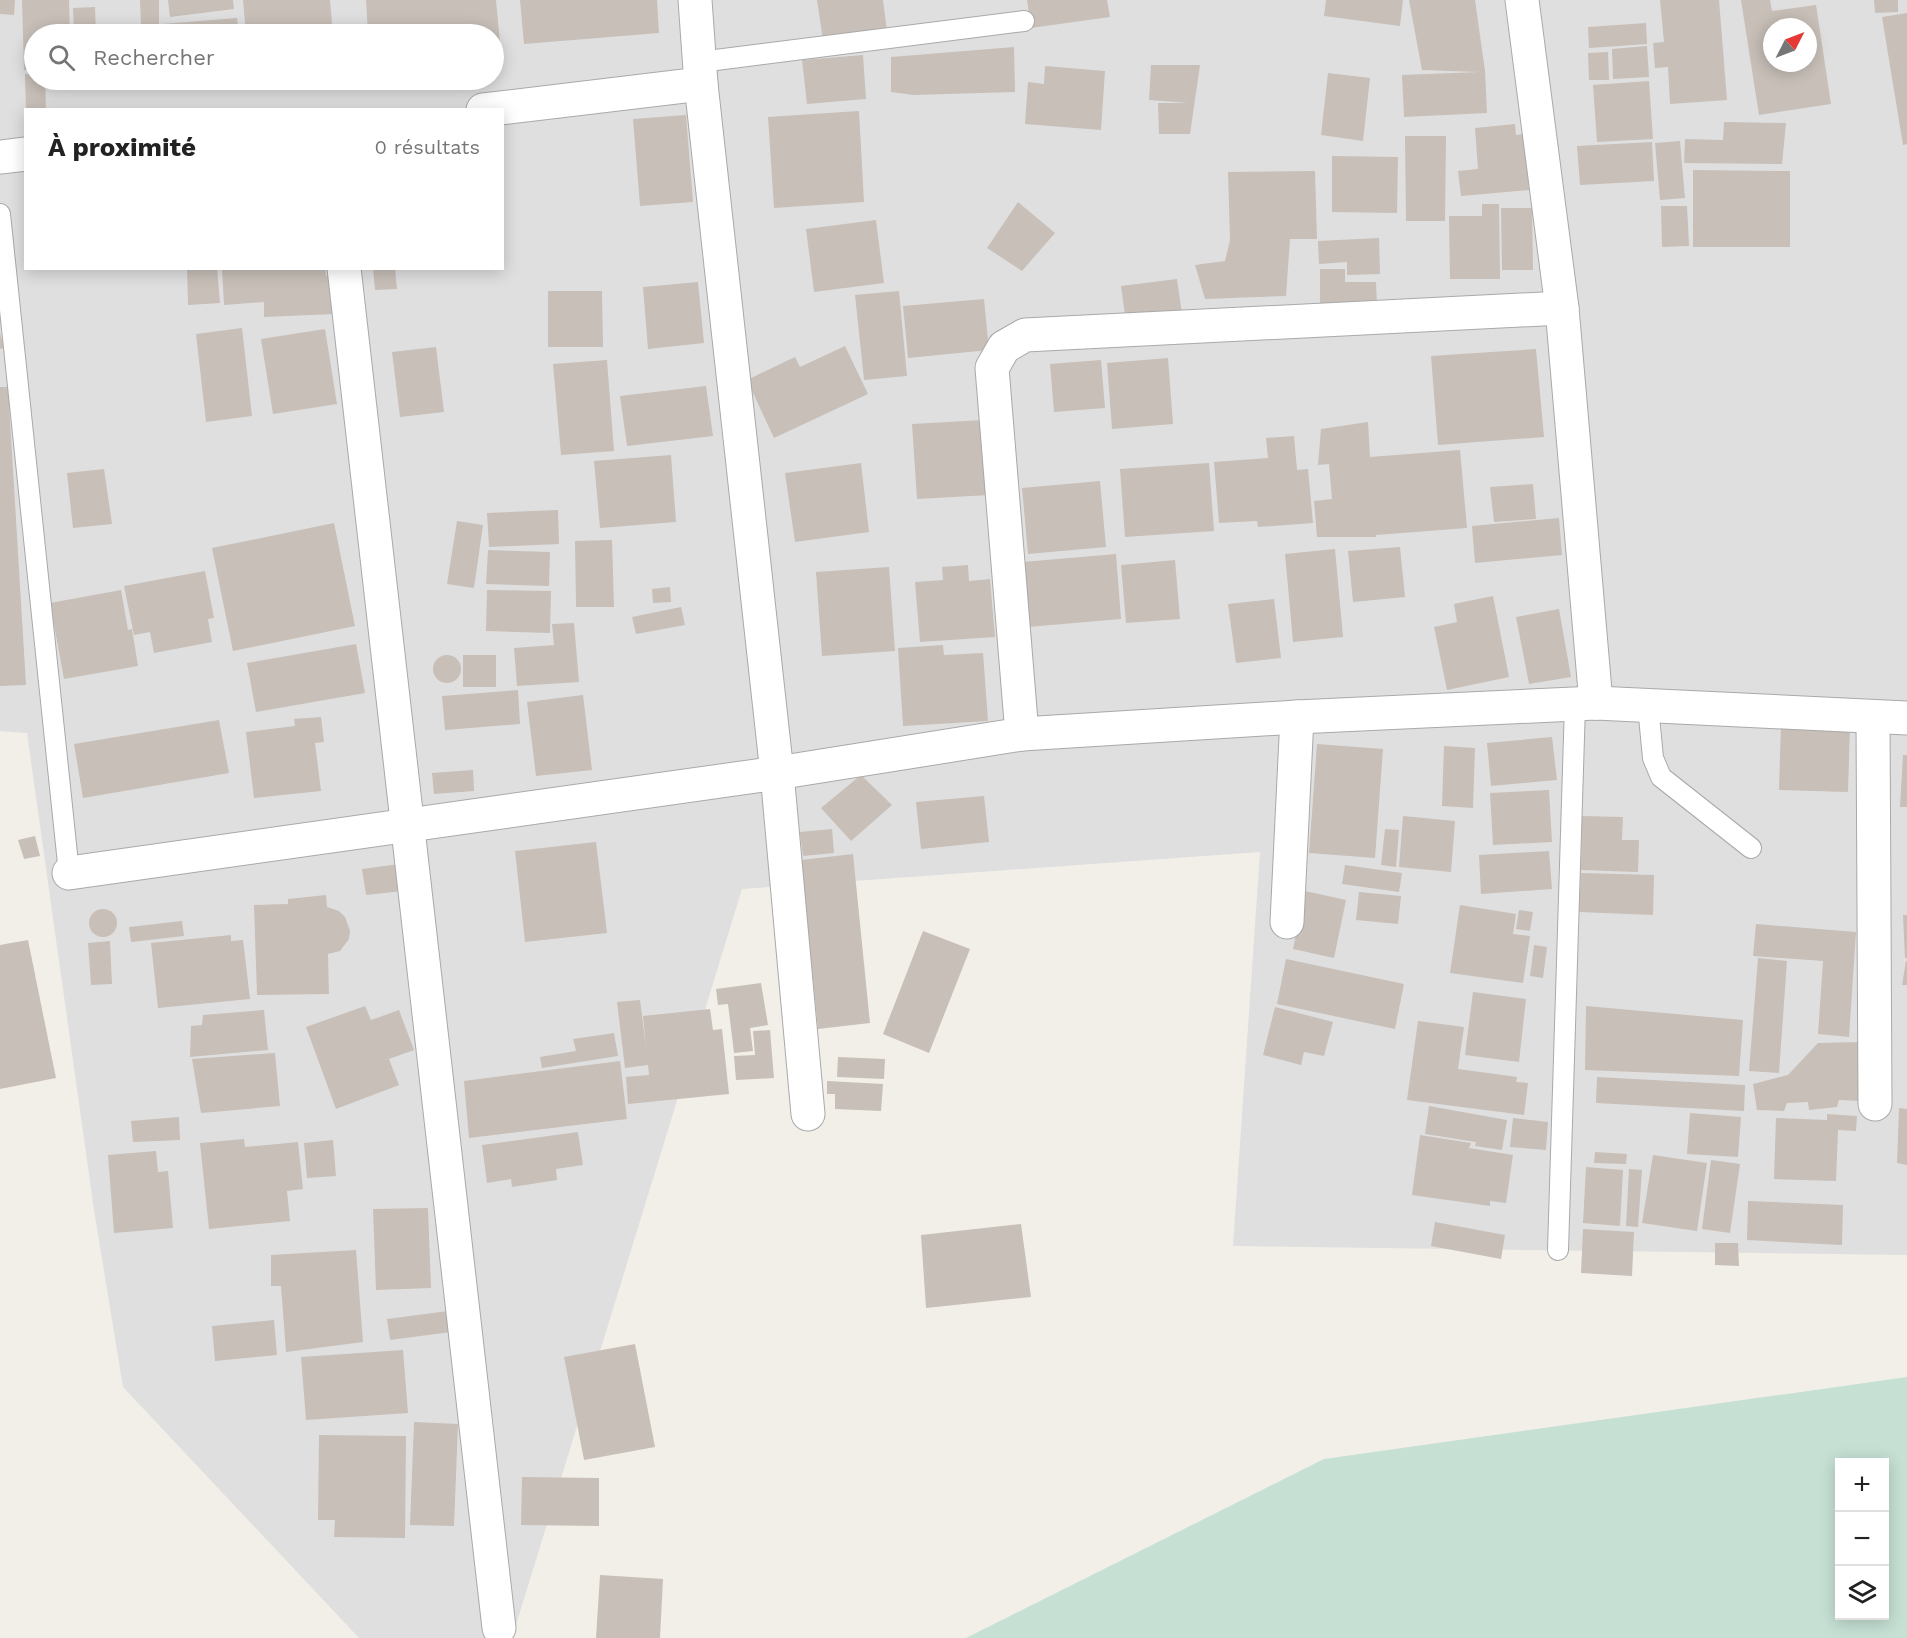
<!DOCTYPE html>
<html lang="fr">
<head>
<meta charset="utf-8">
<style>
	body { margin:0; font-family:"Work Sans",sans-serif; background:#f2f2f2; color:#222 }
	.controls { position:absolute; right:18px; bottom:18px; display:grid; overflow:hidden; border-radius:0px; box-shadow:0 3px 15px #0003 }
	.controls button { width:54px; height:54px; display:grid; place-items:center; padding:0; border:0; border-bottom:2px solid #e0e0e0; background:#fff; color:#222; font:30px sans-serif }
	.compass { position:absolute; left:1763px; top:18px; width:54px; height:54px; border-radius:50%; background:#fff; box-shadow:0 3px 15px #0003; rotate:48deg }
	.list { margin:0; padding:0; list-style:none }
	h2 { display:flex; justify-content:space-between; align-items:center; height:78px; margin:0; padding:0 24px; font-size:26px }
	h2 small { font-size:20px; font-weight:400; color:#767676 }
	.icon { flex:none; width:33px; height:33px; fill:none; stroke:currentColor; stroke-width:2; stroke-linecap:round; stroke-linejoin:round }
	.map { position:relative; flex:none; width:1907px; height:1638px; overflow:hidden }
	.search { position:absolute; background:#fff; box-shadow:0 3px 15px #0003; left:24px; top:24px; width:480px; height:66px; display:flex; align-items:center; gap:15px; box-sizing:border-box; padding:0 21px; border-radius:33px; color:#767676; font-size:22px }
	.panel { position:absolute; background:#fff; box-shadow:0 3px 15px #0003; left:24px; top:108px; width:480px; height:162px; border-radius:0px }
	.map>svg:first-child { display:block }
</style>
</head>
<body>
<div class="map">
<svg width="1907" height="1638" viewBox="0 0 1907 1638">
	<rect width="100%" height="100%" fill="#f2efe9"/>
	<!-- residential -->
	<path fill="#e0dfdf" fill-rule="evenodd" d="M 0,0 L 1907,0 L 1907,1255 L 1233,1246 L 1260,852 L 742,889 L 512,1638 L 359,1638 L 123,1387 L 94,1210 L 27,733 L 0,731 ZM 1772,27 L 1808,27 L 1808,63 L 1772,63 ZM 34,34 L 494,34 L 494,80 L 34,80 ZM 26,110 L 502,110 L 502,268 L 26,268 Z"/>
	<!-- wetland -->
	<path fill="#c6e0d4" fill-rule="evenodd" d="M 1907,1377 L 1907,1638 L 966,1638 L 1324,1459 ZM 1840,1462 L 1884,1462 L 1884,1616 L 1840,1616 Z"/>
	<!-- building -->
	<g fill="#c7bfb8" fill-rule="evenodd">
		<polygon points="0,0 15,0 14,15 0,14"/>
		<polygon points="22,0 69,0 70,34 34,34 34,70 24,70"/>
		<polygon points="140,0 159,0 159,25 141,25"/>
		<polygon points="168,0 233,0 234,9 170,17"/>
		<polygon points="243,0 330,0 333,34 246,34"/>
		<polygon points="366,0 496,0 501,53 494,54 494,34 368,34"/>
		<polygon points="520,0 657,0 659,33 524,44"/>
		<polygon points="817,0 883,0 887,31 823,40"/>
		<polygon points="1027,0 1107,0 1110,17 1031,28"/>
		<polygon points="1326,0 1403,0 1400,26 1324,16"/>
		<polygon points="1409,0 1475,0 1485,71 1487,113 1404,117 1402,75 1479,72 1422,70"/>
		<polygon points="1660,0 1719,0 1727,100 1670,104 1668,67 1655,68 1653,43 1664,42"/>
		<path d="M 1741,0 L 1770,0 L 1772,11 L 1816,5 L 1831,104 L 1759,115 ZM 1772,27 L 1808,27 L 1808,63 L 1772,63 Z"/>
		<polygon points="1874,0 1898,0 1898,12 1875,13"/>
		<polygon points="95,7 96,34 74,34 73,8"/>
		<polygon points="1907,13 1907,144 1903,145 1882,17"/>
		<polygon points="237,18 239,34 163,34 162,24"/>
		<polygon points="1646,23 1647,44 1589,48 1588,27"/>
		<polygon points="1647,46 1649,77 1613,79 1612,49"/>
		<polygon points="1014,47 1015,92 914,95 891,92 891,57"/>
		<polygon points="1608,52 1609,80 1589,80 1588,53"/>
		<polygon points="863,55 866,99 807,104 802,60"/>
		<polygon points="1151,65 1200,65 1190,134 1159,134 1158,103 1188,103 1149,100"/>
		<polygon points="1045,66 1105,71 1101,130 1025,124 1028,82 1044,84"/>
		<polygon points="1328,73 1370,78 1363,141 1321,135"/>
		<polygon points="25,74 34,74 34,80 45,80 46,110 26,110"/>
		<polygon points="1649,81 1653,139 1597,142 1593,85"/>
		<polygon points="859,111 864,202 774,208 768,117"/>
		<polygon points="686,115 693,202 640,206 633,119"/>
		<polygon points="1724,122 1786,123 1782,164 1684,163 1685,139 1723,140"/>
		<polygon points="1515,124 1516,135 1524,134 1529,190 1461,196 1458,171 1478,169 1475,128"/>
		<polygon points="1405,136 1446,136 1445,221 1406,221"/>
		<polygon points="1680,141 1685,198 1660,200 1655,143"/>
		<polygon points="1652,142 1654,181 1580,185 1577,146"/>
		<polygon points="1332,156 1398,157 1397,213 1332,212"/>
		<polygon points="1693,170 1790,171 1790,247 1693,247"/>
		<polygon points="1315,171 1317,239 1290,239 1286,296 1205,299 1195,265 1225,261 1230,240 1228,172"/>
		<polygon points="1018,202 1055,233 1022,271 987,248"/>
		<polygon points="1482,204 1499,204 1500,279 1450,279 1449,216 1482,216"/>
		<polygon points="1661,206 1687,206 1689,246 1662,247"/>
		<polygon points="1501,208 1532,208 1533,270 1502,270"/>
		<polygon points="876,220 884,283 814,292 806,229"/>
		<polygon points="1379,238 1380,274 1347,275 1347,262 1319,264 1318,241"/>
		<polygon points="187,268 217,268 220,303 188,305"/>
		<polygon points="222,268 325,268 326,276 332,276 334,314 264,317 264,302 224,305"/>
		<polygon points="373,268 395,268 397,289 375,290"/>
		<polygon points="1320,269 1345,269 1345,282 1376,282 1377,305 1320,306"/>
		<polygon points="1177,279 1182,314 1126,322 1121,286"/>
		<polygon points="698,282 704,343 648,349 643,287"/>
		<polygon points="548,291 602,291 603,347 548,347"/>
		<polygon points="899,291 907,376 864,380 855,295"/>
		<polygon points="984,299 989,350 908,358 903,306"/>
		<polygon points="242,328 252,416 206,422 196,334"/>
		<polygon points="325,329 337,404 273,414 261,339"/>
		<polygon points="0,333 4,348 0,349"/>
		<polygon points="845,346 868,394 774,438 747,380 795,357 800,367"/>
		<polygon points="436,347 444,412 400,417 392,352"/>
		<polygon points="1536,349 1544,437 1438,445 1431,356"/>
		<polygon points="1168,358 1173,424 1112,429 1107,363"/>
		<polygon points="607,360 614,451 561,455 553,364"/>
		<polygon points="1101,360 1105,408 1054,412 1050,364"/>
		<polygon points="706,386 713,436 627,446 620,396"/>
		<polygon points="0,387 8,387 26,685 0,686"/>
		<polygon points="984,420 989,495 917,499 912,424"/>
		<polygon points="1368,422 1370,457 1460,450 1467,528 1376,535 1376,537 1317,537 1314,501 1332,499 1329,464 1318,465 1321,429"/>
		<polygon points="1294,436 1297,470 1308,469 1313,523 1258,527 1257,521 1219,523 1214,462 1268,458 1266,438"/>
		<polygon points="671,455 676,522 600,528 594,461"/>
		<polygon points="861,463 869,532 795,542 785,473"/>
		<polygon points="1209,463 1214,531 1125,537 1120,469"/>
		<polygon points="104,469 112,524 73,528 67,473"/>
		<polygon points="1100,481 1106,547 1028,554 1022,488"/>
		<polygon points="1533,484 1536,519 1494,522 1490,487"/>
		<polygon points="558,510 559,544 489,547 487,513"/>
		<polygon points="1559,518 1562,555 1475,563 1472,526"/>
		<polygon points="457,521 483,525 474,588 447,584"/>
		<polygon points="334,523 355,626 233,651 212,548"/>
		<polygon points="612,540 614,607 576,607 575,541"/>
		<polygon points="1400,547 1405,597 1353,602 1348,551"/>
		<polygon points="1335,549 1343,637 1293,642 1285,554"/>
		<polygon points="488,550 550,552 549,586 486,584"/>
		<polygon points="1116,554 1121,619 1028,627 1023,562"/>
		<polygon points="1175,560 1180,619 1126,623 1121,565"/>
		<polygon points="968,565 969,581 990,579 995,637 920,642 915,582 943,580 942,567"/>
		<polygon points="889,567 895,651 822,656 816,572"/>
		<polygon points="205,571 214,618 208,619 212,642 154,653 150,632 134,635 124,586"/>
		<polygon points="670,587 671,602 653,603 652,589"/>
		<polygon points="121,590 128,630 132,629 138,666 64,679 50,603"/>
		<polygon points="487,590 551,591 550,633 486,631"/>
		<polygon points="1493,596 1509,677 1447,690 1434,627 1457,622 1454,604"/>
		<polygon points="1274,599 1281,658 1236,663 1228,604"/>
		<polygon points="681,607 685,625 636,634 632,617"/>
		<polygon points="1559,609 1571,677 1529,684 1516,617"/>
		<polygon points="574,623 579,682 517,686 514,648 554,645 552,624"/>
		<polygon points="356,644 365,693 256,712 247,663"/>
		<polygon points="943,645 944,655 983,653 988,721 903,726 898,648"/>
		<circle cx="447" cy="669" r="14"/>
		<rect x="463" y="655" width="33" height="32"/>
		<polygon points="518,690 520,724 445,730 442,696"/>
		<polygon points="583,695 592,770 536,776 527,702"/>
		<polygon points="321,717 324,742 315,743 321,791 254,798 246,732 295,726 294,719"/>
		<polygon points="219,720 229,773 83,798 74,744"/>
		<polygon points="1781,724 1850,726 1848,792 1779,790"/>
		<polygon points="1552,737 1557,780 1491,786 1487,743"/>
		<polygon points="1317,744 1383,749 1375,858 1309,853"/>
		<polygon points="1444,746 1475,748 1473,808 1442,806"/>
		<polygon points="1903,755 1907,755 1907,807 1900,807"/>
		<polygon points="473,770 474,791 434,794 432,773"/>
		<polygon points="861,775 892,805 851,841 821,808"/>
		<polygon points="1549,790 1552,842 1493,845 1490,793"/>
		<polygon points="984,796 989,842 921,849 916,802"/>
		<polygon points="1403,816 1455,821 1451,872 1399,867"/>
		<polygon points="1582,816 1623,817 1622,840 1639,840 1638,872 1581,870"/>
		<polygon points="832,829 834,853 803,856 800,832"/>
		<polygon points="1385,829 1399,830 1396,867 1381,865"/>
		<polygon points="35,836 40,856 24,859 18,840"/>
		<polygon points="596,842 607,933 525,942 515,851"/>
		<polygon points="1549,851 1552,889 1481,894 1479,855"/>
		<polygon points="853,854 870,1023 818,1029 801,860"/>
		<polygon points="399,864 403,891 366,895 362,869"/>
		<polygon points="1345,865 1402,873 1399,892 1342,884"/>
		<polygon points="1581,873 1654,875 1653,915 1579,912"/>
		<polygon points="1305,891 1346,900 1334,958 1293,949"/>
		<polygon points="1359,892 1401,896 1398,924 1356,920"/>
		<polygon points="326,895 327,907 339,911 345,917 350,931 349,939 340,951 328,954 329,994 257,995 254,905 288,904 288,899"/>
		<polygon points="1460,905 1516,914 1513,934 1530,936 1523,983 1450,973"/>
		<circle cx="103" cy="923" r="14"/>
		<polygon points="1519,910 1533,912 1530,931 1516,929"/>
		<polygon points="1903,915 1907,915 1907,958 1905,958"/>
		<polygon points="182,921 184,936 131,942 129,927"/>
		<polygon points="1756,924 1856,932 1849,1037 1818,1034 1823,961 1753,956"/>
		<polygon points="923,931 970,949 929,1053 883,1034"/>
		<polygon points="231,935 231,941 243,940 250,999 158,1008 151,943"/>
		<polygon points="28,940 56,1078 0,1089 0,945"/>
		<polygon points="110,941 112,984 91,985 88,943"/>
		<polygon points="1534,945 1547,947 1543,978 1530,976"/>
		<polygon points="1758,958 1787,961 1779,1073 1749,1071"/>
		<polygon points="1286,959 1404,984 1395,1029 1277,1004"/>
		<polygon points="1906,961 1907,961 1907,985 1902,985"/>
		<polygon points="761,983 768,1025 750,1028 753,1051 734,1053 728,1004 718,1005 716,989"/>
		<polygon points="1473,992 1526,999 1519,1062 1465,1055"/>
		<polygon points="640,1000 646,1048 643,1016 710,1009 713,1030 722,1029 729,1094 628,1104 626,1077 649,1075 648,1065 625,1068 617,1002"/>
		<polygon points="365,1006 371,1020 399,1010 414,1050 389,1059 399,1085 336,1109 306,1027"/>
		<polygon points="1586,1006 1743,1020 1739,1076 1585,1070"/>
		<polygon points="1275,1007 1333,1022 1324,1056 1304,1052 1301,1065 1263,1055"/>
		<polygon points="264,1010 268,1050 190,1057 191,1026 202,1025 203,1015"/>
		<polygon points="1418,1021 1464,1027 1458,1069 1517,1077 1516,1082 1528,1083 1524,1115 1407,1100"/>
		<polygon points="770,1030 774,1078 736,1080 734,1056 755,1055 753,1031"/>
		<polygon points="614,1033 618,1056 542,1068 540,1057 576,1051 573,1039"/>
		<polygon points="1861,1042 1862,1101 1839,1100 1837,1107 1809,1110 1808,1102 1787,1103 1784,1111 1757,1110 1753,1084 1788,1075 1818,1043"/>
		<polygon points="275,1053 280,1106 201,1113 192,1059"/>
		<polygon points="838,1057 885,1059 884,1079 837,1077"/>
		<polygon points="620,1061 627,1119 469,1138 464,1081"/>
		<polygon points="1597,1077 1745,1085 1744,1111 1596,1103"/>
		<polygon points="827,1081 883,1084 881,1111 835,1109 835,1094 827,1094"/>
		<polygon points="1429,1106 1507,1120 1502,1150 1475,1146 1476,1142 1425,1134"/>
		<polygon points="1899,1108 1907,1109 1907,1165 1897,1163"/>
		<polygon points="1690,1113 1741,1117 1738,1157 1687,1154"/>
		<polygon points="1827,1114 1857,1116 1856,1131 1838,1130 1836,1181 1774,1179 1776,1118 1827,1120"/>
		<polygon points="179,1117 180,1140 133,1142 131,1121"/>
		<polygon points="1513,1118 1548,1122 1546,1150 1510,1147"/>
		<polygon points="578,1132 583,1165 556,1169 557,1180 512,1187 511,1179 487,1183 482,1145"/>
		<polygon points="1420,1135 1471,1143 1469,1148 1513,1155 1506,1203 1490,1201 1490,1206 1412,1195"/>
		<polygon points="244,1139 245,1147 298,1142 303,1189 287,1191 290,1221 209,1229 200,1143"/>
		<polygon points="333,1140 336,1176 307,1178 304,1143"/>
		<polygon points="156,1151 158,1172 168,1171 173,1228 114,1233 108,1155"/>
		<polygon points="1595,1152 1627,1154 1626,1164 1594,1163"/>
		<polygon points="1653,1155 1707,1163 1697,1231 1642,1223"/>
		<polygon points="1711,1160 1740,1164 1730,1233 1702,1229"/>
		<polygon points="1586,1167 1623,1170 1620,1226 1583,1223"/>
		<polygon points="1629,1169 1642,1170 1638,1227 1626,1226"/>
		<polygon points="1748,1201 1843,1205 1842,1245 1747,1240"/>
		<polygon points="428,1208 431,1288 376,1290 373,1209"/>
		<polygon points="1435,1222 1505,1235 1501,1259 1431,1246"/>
		<polygon points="1021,1224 1031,1297 926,1308 921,1235"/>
		<polygon points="1583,1229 1634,1232 1632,1276 1581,1273"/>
		<polygon points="1715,1243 1738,1243 1739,1266 1715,1265"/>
		<polygon points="356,1250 363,1342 286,1352 281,1286 271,1286 271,1255"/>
		<polygon points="448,1311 451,1332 390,1340 387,1319"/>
		<polygon points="274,1320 277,1355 215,1361 212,1326"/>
		<polygon points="635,1344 655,1447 584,1460 564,1357"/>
		<polygon points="403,1350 408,1413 306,1420 301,1357"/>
		<polygon points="414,1422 458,1424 454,1526 410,1525"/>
		<polygon points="319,1435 406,1436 405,1538 334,1537 335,1520 318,1520"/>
		<polygon points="522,1477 599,1478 599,1526 521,1525"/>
		<polygon points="600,1575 663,1579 660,1638 596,1638"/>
	</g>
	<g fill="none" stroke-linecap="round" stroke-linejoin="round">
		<defs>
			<g id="lane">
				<polyline points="700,62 1024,21"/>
				<polyline points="0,214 69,873"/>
				<polyline points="1648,706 1653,758 1661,777 1751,848"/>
				<polyline points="1558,1250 1575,705"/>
			</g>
			<g id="street">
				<polyline points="695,0 701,84 777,773 808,1114"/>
				<polyline points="1522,0 1562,308 1596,703"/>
				<polyline points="483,110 701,84"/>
				<polyline points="0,157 26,154"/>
				<polyline points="344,268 499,1628"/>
				<polyline points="1873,718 1875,1104"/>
				<polyline points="1022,734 992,368 1004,347 1025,335 1562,308"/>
				<polyline points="69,873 777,773 1022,734 1297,717 1596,703 1907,718"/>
				<polyline points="1287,922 1297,717"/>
			</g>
		</defs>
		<!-- lane casing -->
		<use href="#lane" stroke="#a9a9a9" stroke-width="22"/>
		<!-- street casing -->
		<use href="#street" stroke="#a9a9a9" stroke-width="35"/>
		<!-- lane -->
		<use href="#lane" stroke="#fff" stroke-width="20"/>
		<!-- street -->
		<use href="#street" stroke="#fff" stroke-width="33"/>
	</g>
</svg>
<div class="controls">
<button>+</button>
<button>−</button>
<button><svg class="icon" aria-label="layers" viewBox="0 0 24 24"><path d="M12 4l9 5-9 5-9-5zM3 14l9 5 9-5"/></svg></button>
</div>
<svg class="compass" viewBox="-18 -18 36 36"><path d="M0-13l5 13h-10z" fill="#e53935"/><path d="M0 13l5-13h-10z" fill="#767676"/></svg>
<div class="search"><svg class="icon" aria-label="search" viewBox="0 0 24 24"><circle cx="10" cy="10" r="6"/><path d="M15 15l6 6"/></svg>Rechercher</div>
<section class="panel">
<h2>À proximité<small>0 résultats</small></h2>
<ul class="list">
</ul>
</section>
</div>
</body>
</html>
